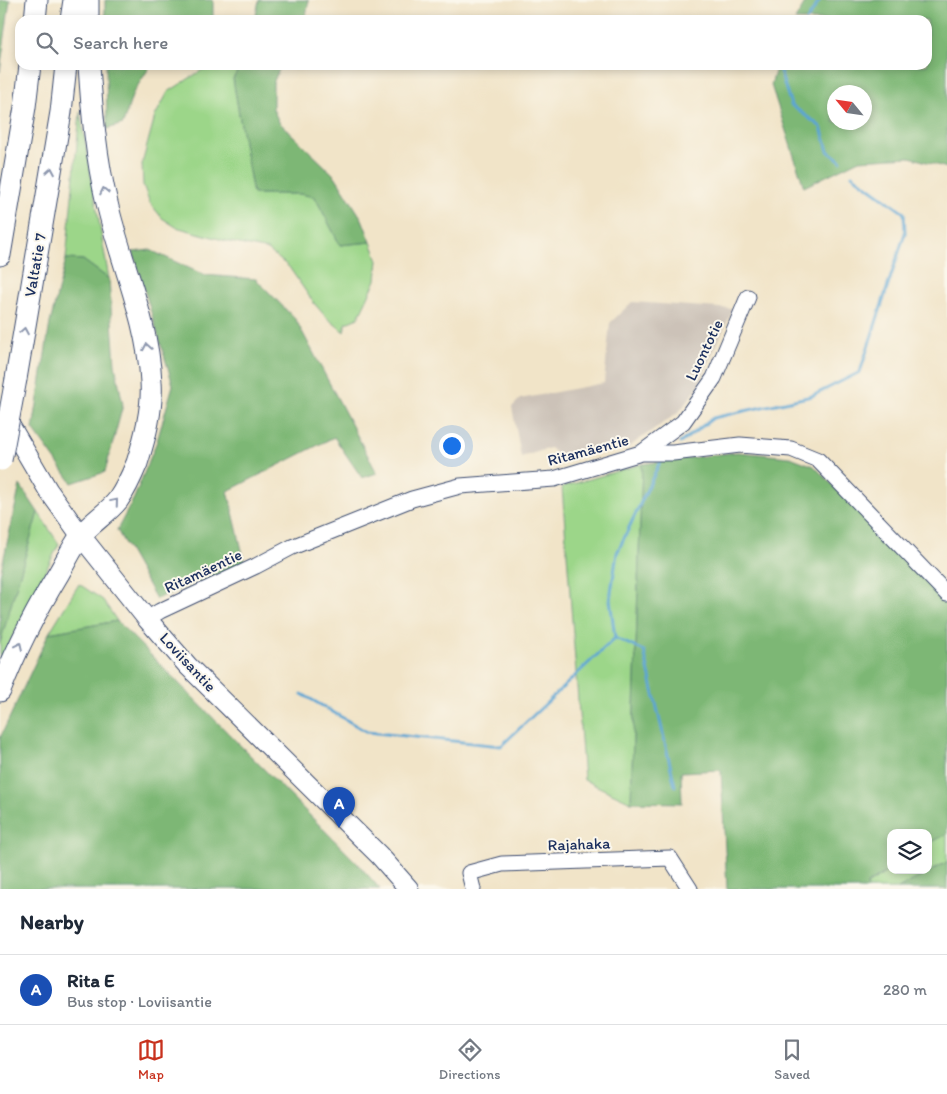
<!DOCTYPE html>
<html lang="en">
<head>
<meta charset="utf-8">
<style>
	body { margin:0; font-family:Itim,sans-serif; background:#f6f6f7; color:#1f2937 }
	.controls { position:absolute; right:15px; bottom:15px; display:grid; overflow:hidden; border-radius:10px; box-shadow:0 2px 8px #0003 }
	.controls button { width:45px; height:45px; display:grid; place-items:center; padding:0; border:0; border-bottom:1px solid #e0e1e3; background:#fff; color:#1f2937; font:25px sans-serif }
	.compass { position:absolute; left:827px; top:85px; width:45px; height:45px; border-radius:50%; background:#fff; box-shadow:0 2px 8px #0003; rotate:299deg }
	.you { position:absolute; left:451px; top:445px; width:18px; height:18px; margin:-12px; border:4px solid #fff; border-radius:50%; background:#1a73e8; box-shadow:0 0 0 8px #1a73e833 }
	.badge { display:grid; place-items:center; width:32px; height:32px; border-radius:50%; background:#c8321e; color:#fff; font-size:16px; font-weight:700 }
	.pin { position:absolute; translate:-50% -41px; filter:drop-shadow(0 1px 2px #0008) }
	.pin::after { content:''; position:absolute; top:26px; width:18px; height:15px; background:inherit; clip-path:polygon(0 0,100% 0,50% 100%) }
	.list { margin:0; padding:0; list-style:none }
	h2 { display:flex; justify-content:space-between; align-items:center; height:65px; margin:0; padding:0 20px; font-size:21px }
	h2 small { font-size:16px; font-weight:400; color:#747a83 }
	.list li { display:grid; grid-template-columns:32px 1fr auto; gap:15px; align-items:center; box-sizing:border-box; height:70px; padding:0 20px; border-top:1px solid #e0e1e3 }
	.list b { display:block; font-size:19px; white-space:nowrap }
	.list p { margin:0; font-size:16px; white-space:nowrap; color:#747a83 }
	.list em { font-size:16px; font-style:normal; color:#747a83 }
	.icon { flex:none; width:28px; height:28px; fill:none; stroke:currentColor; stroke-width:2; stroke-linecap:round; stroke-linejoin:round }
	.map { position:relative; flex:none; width:947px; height:889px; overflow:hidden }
	.search { position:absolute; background:#fff; box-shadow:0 2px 8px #0003; left:15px; right:15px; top:15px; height:55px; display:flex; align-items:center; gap:12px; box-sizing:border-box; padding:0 18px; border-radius:15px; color:#747a83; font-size:19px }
	.sheet { height:135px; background:#fff }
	nav { display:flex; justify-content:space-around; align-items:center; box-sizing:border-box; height:70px; border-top:1px solid #e0e1e3; background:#fff; font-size:14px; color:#747a83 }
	nav a { display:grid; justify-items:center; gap:2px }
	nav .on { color:#c8321e }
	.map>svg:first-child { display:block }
</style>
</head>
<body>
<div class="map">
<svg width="947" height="889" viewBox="0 0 947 889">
	<rect width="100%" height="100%" fill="#fbf7ec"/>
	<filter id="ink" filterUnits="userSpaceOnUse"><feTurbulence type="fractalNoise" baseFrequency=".02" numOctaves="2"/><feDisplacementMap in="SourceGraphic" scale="10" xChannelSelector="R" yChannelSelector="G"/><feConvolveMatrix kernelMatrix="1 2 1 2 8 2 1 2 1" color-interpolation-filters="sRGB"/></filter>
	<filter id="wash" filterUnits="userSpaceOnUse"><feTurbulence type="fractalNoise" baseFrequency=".0096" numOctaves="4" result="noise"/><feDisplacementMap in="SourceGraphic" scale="20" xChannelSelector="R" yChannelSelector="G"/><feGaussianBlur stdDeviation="1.12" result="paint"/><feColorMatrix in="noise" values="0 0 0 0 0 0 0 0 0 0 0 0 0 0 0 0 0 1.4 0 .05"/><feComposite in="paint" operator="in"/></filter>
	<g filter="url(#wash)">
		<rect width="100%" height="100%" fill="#f1e4c8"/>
		<!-- industrial -->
		<polygon fill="#ccc2b8" points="632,302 733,309 697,388 679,412 627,448 601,445 565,461 550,448 521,457 512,407 520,399 604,383 610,323"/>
		<!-- green -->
		<g fill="#9cd689" stroke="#5c8274">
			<polygon points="210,65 241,65 233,79 253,194 300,194 315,197 340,245 371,242 378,260 376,280 358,318 346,323 344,332 325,316 313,302 289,267 268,250 230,242 176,227 162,218 150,203 143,185 142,164 155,116 168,92"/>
			<polygon points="80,112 109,279 83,260 66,259"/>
			<polygon points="642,464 631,802 584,780 562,487"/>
			<polygon points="38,512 59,544 0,662 0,643"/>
			<polygon points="79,584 103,600 117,621 49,633"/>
			<polygon points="947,834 947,862 898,889 868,889 867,885 891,869 891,870 928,870 928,844"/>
		</g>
		<!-- forest -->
		<g fill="#7db775" stroke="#4c736a" fill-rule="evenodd">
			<polygon points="0,0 10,0 0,72"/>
			<polygon points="105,0 213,0 213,18 210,20 105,20"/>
			<polygon points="259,0 309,0 305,20 255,20"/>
			<path d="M 807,0 L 947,0 L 947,168 L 910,157 L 859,160 L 804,187 L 771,85 L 777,65 L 927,65 L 927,20 L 795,20 ZM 834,92 L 864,92 L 864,122 L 834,122 Z"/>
			<polygon points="106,65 151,65 133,93 123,124 107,129"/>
			<polygon points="241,65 281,65 273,83 273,109 279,122 335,176 362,219 371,242 340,245 315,197 300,194 253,194 233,79"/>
			<polygon points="150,250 204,275 256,279 296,320 377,473 362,478 334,437 228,491 245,563 156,599 117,530 134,498 157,441 173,385 133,252"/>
			<polygon points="66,259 83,260 109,279 115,364 123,405 105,472 72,483 33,429 50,323"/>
			<polygon points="737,452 790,457 814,466 947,603 947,834 928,844 928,833 891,833 891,869 867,884 868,889 727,889 721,770 681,772 682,803 631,802 642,464"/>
			<polygon points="20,485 38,512 0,643 0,575"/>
			<polygon points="117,621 358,864 380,889 0,889 0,738 49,633"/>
			<polygon points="947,862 947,889 898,889"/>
		</g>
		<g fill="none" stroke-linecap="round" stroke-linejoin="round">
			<!-- stream -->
			<g stroke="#5ca5d3" stroke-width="3">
				<polyline points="807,20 820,0"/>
				<polyline points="778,65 791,105 821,127 828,151 841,161"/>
				<polyline points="680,443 713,418 812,396 860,372 905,233 904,213 852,175"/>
				<polyline points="660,462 617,553 610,599 615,638 644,651 675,786"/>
				<polyline points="302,694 367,732 501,746 615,638"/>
			</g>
		</g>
	</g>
	<g filter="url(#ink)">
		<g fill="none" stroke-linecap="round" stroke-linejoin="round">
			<defs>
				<g id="minor">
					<polyline points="641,453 683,422 714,378 748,297"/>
					<polyline points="147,619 160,611 256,566 292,547 412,499 460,486 554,479 641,453 673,453 740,445 791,449 818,460 947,594"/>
					<polyline points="473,889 469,873 502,864 670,858 690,889"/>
				</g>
				<polyline id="major" points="4,415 48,490 81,536 147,619 188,666 379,855 409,889"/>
				<g id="highway">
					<polyline points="88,0 88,20"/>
					<polyline points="35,20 37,0"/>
					<polyline points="71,20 74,0"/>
					<polyline points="0,255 25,107 30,65"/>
					<polyline points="16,379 61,112 66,65"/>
					<path d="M 0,691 C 16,649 36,611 59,573 C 66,561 72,548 80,537 C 90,523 107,514 118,500 C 125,490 132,475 137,463 C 145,438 153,409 151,382 C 148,320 121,263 107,203 C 96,158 92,112 89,65"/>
				</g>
			</defs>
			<!-- minor casing -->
			<use href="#minor" stroke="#3b4a6e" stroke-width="17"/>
			<!-- major casing -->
			<use href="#major" stroke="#3b4a6e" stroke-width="21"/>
			<!-- highway casing -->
			<use href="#highway" stroke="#3b4a6e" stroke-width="23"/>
			<!-- minor -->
			<use href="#minor" stroke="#fff" stroke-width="15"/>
			<!-- major -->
			<use href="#major" stroke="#fff" stroke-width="19"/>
			<!-- highway -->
			<use href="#highway" stroke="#fff" stroke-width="21"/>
			<defs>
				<polyline id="highway-bridge" points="1,460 16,379"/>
			</defs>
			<!-- highway-bridge casing -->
			<use href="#highway-bridge" stroke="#3b4a6e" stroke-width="23" stroke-linecap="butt"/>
			<!-- highway-bridge -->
			<use href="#highway-bridge" stroke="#fff" stroke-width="21"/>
		</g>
		<!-- one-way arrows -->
		<defs><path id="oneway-chevron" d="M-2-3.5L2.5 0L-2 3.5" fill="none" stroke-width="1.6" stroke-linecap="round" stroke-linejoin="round" transform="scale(1.25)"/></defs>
		<g stroke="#8d97ae">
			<use href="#oneway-chevron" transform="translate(51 171) rotate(-80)"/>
			<use href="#oneway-chevron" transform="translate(104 191) rotate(-102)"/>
			<use href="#oneway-chevron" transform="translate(24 331) rotate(-80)"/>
			<use href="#oneway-chevron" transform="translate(147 347) rotate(-100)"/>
			<use href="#oneway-chevron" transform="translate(115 502) rotate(-50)"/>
			<use href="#oneway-chevron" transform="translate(19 646) rotate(-65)"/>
		</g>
	</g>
	<g text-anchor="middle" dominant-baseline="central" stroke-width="4" stroke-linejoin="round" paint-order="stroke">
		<!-- street labels -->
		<g font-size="16" fill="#1b2f5e" stroke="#fbf7ec">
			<text transform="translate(35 265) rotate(-80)">Valtatie 7</text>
			<text transform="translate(704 350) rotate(-64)">Luontotie</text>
			<text transform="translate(588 450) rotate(-15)">Ritamäentie</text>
			<text transform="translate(203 571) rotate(-25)">Ritamäentie</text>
			<text transform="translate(188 662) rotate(47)">Loviisantie</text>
			<text transform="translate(579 844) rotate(-2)">Rajahaka</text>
		</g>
	</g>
</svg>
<div class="controls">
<button><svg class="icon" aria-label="layers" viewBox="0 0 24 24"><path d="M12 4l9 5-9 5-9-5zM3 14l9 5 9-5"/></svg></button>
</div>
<svg class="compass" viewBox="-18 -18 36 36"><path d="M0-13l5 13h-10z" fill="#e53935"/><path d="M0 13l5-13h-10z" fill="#747a83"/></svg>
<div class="you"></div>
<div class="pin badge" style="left:339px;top:828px;background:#1a4fb4">A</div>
<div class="search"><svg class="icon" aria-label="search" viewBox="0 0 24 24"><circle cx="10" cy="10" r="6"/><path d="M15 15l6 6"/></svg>Search here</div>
</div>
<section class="sheet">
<h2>Nearby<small></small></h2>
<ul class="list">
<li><span class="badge" style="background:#1a4fb4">A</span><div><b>Rita E</b><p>Bus stop · Loviisantie</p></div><em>280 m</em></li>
</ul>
</section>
<nav>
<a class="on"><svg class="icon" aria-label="map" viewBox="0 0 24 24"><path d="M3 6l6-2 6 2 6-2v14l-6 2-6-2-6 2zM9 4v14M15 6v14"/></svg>Map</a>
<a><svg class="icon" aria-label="directions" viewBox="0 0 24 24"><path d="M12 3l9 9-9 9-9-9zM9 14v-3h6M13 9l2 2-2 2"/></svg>Directions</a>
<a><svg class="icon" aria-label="saved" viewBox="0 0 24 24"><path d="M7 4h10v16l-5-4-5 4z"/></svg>Saved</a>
</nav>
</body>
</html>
